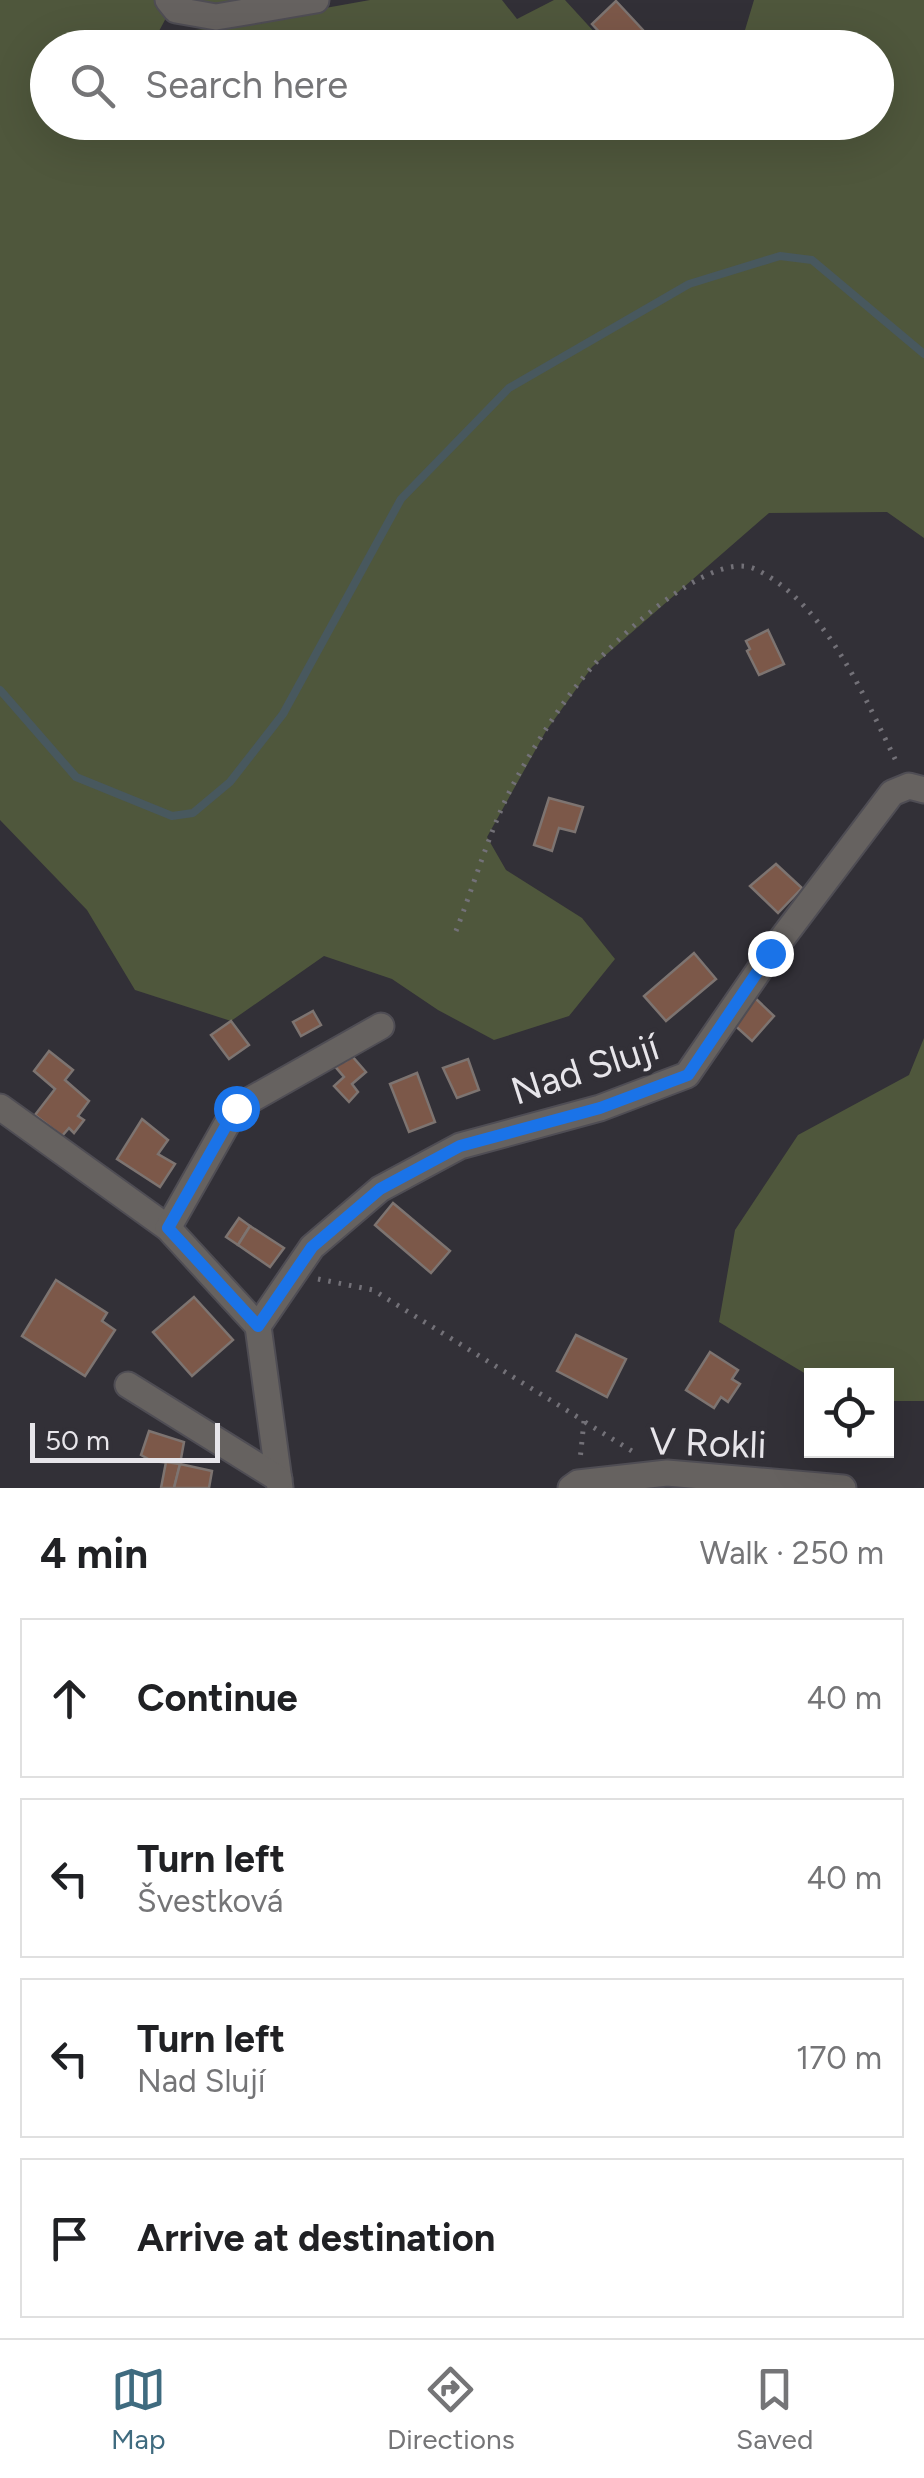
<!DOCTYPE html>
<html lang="en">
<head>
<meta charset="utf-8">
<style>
	body { margin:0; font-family:Figtree,sans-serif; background:#f2f2f2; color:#202124 }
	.controls { position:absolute; right:30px; bottom:30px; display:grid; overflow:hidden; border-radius:0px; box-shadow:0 10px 40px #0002 }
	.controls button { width:90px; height:90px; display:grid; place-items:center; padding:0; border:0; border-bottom:2px solid #e0e0e0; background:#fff; color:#202124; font:50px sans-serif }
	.scale { position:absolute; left:30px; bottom:25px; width:190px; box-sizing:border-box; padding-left:10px; border:5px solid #e7e5ea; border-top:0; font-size:28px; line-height:35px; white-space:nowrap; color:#e7e5ea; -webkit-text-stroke:8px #323037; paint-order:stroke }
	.stop { position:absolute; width:30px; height:30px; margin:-22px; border:8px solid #1a73e8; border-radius:50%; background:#fff }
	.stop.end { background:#1a73e8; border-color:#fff; box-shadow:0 2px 10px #0008 }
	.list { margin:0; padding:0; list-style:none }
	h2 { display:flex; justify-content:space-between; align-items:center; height:130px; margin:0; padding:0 40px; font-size:42px }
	h2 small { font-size:32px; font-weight:400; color:#757577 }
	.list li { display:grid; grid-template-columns:65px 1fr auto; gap:30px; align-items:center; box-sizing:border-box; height:160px; margin:0 20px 20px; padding:0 20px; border:2px solid #e0e0e0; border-radius:0px }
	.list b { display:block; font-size:38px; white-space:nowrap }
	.list p { margin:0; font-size:32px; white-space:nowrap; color:#757577 }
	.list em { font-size:32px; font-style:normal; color:#757577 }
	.icon { flex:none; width:55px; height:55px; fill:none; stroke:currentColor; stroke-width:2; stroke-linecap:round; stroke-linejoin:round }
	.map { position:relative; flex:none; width:924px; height:1488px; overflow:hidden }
	.search { position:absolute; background:#fff; box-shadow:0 10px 40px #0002; left:30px; right:30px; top:30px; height:110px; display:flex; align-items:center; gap:25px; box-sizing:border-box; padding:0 35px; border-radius:55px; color:#757577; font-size:38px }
	.sheet { height:850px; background:#fff }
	nav { display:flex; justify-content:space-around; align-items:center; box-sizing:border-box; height:140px; border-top:2px solid #e0e0e0; background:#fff; font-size:28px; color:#757577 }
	nav a { display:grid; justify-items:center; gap:5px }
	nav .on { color:#3f6b7f }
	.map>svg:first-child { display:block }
</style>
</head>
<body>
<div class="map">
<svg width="924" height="1488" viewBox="0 0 924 1488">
	<rect width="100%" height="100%" fill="#323037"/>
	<!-- green -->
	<g fill="#4f573c">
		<polygon points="0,0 280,0 200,12 175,1 158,33 207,29 370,0 502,0 517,19 554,0 565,0 608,47 48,48 49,123 876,122 876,48 731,47 745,30 754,0 924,0 924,538 887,512 769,513 592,667 546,731 487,837 506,870 582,918 615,959 569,1016 494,1040 438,1010 392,979 324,956 231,1021 135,990 87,910 0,820"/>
		<polygon points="924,1038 924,1401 887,1401 886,1376 811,1377 719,1322 735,1230 798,1135 909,1075"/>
	</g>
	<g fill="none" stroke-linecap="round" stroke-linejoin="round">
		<!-- stream -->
		<polyline stroke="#48585e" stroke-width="8" points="0,690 76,777 172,816 193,813 230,782 283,714 401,499 509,388 689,284 780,256 812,260 924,354"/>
	</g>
	<!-- building -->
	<g fill="#7c5849" stroke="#7d7471" stroke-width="2.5">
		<polygon points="616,1 655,43 650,48 614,48 592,24"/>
		<polygon points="768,630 784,664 759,675 747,651 750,649 746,641"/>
		<polygon points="549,798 583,807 575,832 559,828 552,851 534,845"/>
		<polygon points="776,864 802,888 778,913 750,886"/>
		<polygon points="694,953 716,979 666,1021 644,996"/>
		<polygon points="754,997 774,1016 752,1041 731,1022"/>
		<polygon points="313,1011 321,1025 301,1036 293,1022"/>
		<polygon points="231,1021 249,1045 229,1059 211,1035"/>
		<polygon points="49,1051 73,1070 65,1080 89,1101 78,1116 84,1120 74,1133 69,1128 62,1136 35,1115 55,1089 34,1071"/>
		<polygon points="342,1056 346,1061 352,1056 366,1072 352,1084 358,1092 349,1102 334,1086 344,1077 333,1064"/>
		<polygon points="468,1059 479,1090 457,1098 443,1068"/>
		<polygon points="417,1073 435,1122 409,1132 390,1084"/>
		<polygon points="142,1119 168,1140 158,1154 175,1164 160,1187 117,1159"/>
		<polygon points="393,1203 450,1251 431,1273 375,1225"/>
		<polygon points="239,1218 250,1226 238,1245 226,1237"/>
		<polygon points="250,1226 284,1248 270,1267 238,1245"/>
		<polygon points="56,1280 107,1313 102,1321 115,1330 85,1376 22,1336"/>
		<polygon points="194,1297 233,1340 192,1376 153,1332"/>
		<polygon points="576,1335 626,1359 607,1397 557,1371"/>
		<polygon points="710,1352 738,1370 732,1379 740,1384 728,1402 721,1397 714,1408 686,1390"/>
		<polygon points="149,1431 184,1442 180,1464 152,1461 141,1455"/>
		<polygon points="166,1462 180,1464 174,1488 161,1488"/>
		<polygon points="180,1464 212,1471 209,1488 174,1488"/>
	</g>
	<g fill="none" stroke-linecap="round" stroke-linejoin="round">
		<defs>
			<g id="street">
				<polyline points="168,0 176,10 216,17 316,0"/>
				<polyline points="0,1107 168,1228 258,1326"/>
				<polyline points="168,1228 236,1108 381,1026"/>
				<polyline points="258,1326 312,1247 380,1189 460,1146 600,1108 687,1075 771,953 892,793 909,786 924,790"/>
				<polyline points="258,1326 280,1488"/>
				<polyline points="128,1385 279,1479"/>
				<polyline points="571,1488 578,1483 667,1473 843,1488"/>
			</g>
		</defs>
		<!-- street casing -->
		<use href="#street" stroke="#4f4d54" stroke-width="29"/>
		<!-- path -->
		<g stroke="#737178" stroke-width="5" stroke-dasharray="2.5 8" stroke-linecap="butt">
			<path d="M 456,931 C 474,885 492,823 515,781 C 536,743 563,700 592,667 C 619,636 712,549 755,569 C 825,602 865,698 897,763"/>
			<polyline points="318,1279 373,1290 584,1421 580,1460"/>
			<polyline points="585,1422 635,1453"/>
		</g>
		<!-- street -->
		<use href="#street" stroke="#666260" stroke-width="25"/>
	</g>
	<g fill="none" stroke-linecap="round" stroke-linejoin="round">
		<!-- route -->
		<polyline stroke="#1a73e8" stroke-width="12" points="236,1108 168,1228 258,1326 312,1247 380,1189 460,1146 600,1108 688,1075 770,953"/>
	</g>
	<g text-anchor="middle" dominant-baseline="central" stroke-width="9" stroke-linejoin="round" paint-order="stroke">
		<!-- street labels -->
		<g font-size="38" fill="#e7e5ea" stroke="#323037">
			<text transform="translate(585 1069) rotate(-18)">Nad Slují</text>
			<text transform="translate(708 1443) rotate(2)">V Rokli</text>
		</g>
	</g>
</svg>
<div class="controls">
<button><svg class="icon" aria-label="locate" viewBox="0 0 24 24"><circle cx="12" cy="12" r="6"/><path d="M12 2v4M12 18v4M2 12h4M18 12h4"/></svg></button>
</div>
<div class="scale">50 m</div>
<div class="stop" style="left:236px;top:1108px"></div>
<div class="stop end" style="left:770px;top:953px"></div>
<div class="search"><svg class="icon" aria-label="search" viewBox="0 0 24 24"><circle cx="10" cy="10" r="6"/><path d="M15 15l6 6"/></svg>Search here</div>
</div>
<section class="sheet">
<h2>4 min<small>Walk · 250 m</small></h2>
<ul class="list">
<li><svg class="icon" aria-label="ahead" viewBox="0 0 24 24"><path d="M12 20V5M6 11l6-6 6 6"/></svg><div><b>Continue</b></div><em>40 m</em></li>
<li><svg class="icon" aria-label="left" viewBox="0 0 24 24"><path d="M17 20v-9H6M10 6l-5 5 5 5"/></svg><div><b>Turn left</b><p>Švestková</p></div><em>40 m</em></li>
<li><svg class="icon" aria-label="left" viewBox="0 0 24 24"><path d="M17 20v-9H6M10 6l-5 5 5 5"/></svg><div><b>Turn left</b><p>Nad Slují</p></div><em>170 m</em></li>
<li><svg class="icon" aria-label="arrive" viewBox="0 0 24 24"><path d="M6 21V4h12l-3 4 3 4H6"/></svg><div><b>Arrive at destination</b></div></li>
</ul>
</section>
<nav>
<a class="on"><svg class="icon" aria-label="map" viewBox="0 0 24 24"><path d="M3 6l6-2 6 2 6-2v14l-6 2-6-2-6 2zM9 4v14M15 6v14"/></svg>Map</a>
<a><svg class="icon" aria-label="directions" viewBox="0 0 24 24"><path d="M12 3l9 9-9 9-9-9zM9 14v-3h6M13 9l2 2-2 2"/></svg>Directions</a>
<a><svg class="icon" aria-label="saved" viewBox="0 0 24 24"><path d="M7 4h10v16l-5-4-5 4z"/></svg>Saved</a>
</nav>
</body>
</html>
